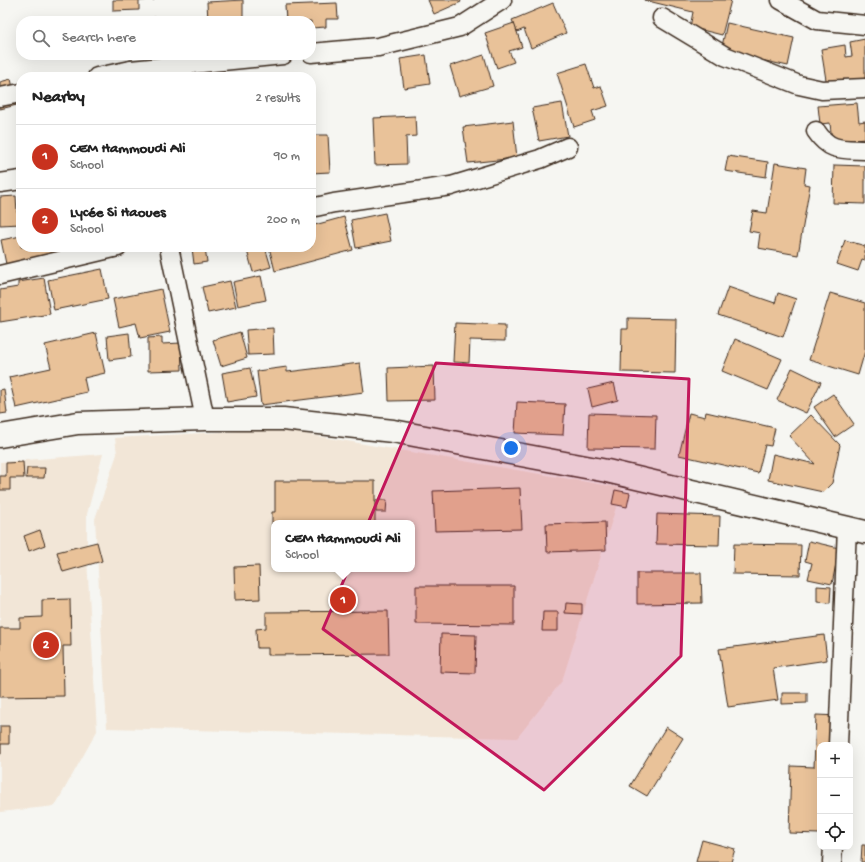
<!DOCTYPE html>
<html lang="en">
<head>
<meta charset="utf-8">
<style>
	body { margin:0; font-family:"Gochi Hand",sans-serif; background:#f6f6f6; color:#222 }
	.controls { position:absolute; right:12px; bottom:12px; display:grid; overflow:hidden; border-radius:8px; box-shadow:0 4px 16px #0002 }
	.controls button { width:36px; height:36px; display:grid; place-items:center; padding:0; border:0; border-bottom:1px solid #e0e0e0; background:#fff; color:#222; font:20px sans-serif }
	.you { position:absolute; left:511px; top:448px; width:14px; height:14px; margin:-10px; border:3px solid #fff; border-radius:50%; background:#1a73e8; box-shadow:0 0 0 6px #1a73e833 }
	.badge { display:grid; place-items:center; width:26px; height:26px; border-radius:50%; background:#c8321e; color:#fff; font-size:13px; font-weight:700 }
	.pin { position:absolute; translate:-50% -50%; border:2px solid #fff; box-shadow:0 1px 4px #0006 }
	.popup { position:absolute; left:271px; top:520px; width:144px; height:52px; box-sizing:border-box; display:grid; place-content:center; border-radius:8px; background:#fff; filter:drop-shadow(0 1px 3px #0005); font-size:13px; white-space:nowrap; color:#767676 }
	.popup b { font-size:15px; color:#222 }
	.popup::after { content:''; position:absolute; left:50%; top:100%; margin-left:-8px; border:8px solid transparent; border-top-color:#fff }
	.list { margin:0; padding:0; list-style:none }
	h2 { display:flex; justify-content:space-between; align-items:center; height:52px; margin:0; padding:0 16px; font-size:17px }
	h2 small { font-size:13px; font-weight:400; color:#767676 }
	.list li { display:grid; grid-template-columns:26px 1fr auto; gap:12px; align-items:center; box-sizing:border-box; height:64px; padding:0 16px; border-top:1px solid #e0e0e0 }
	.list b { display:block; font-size:15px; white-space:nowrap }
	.list p { margin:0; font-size:13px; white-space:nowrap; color:#767676 }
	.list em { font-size:13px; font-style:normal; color:#767676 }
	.icon { flex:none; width:22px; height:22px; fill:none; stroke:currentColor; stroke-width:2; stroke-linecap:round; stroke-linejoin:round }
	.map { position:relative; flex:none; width:865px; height:862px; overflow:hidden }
	.search { position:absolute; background:#fff; box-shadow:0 4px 16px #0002; left:16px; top:16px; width:300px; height:44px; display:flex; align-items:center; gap:10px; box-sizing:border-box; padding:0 14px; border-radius:16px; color:#767676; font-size:15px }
	.panel { position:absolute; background:#fff; box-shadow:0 4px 16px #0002; left:16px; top:72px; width:300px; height:180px; border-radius:16px }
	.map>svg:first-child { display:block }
</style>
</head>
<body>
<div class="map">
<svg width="865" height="862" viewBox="0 0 865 862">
	<rect width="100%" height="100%" fill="#f6f6f2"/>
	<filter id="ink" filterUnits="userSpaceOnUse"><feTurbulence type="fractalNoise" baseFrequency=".025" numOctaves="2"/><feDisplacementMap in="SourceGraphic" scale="8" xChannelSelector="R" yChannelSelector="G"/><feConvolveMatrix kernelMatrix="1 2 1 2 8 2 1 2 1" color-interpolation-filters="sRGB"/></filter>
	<g filter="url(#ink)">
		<!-- built -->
		<g fill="#f2e6d7" fill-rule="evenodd">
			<path d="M 276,429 L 622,488 L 562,681 L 517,738 L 107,728 L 95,519 L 117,454 L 115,438 ZM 274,523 L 412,523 L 412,569 L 274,569 Z"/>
			<polygon points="103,454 87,514 87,559 97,731 55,806 0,812 0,462"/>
		</g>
		<!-- building -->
		<g fill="#e9c299" stroke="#3b2a1e">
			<polygon points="113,0 154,0 139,1 139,10 113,11"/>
			<polygon points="243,0 243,21 208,21 207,2"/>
			<polygon points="428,0 460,0 461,2 434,14"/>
			<polygon points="644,0 731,0 722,35 690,27 693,12"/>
			<polygon points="337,3 338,19 326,19 326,27 311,28 311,21 286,21 285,5"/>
			<polygon points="553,3 566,33 531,48 524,29 517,32 512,20"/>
			<rect x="155" y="17" width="36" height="4"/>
			<polygon points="514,23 522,47 509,51 514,62 497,68 485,33"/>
			<polygon points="727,23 794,38 788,66 721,51"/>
			<polygon points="865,39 865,81 827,86 821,49 845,45 846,57 852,56 850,42"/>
			<polygon points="426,55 430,84 404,88 400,59"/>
			<polygon points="484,55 493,86 459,96 450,66"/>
			<polygon points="586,64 594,88 601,86 608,106 592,111 595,120 574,127 557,73"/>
			<polygon points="11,79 17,105 0,109 0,82"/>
			<polygon points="562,103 568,136 539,141 532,108"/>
			<polygon points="857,103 859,122 865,121 865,139 832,142 830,123 820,124 818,106"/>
			<polygon points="415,116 416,136 406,137 407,164 375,165 373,118"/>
			<polygon points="513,121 517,158 468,163 463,127"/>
			<polygon points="311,135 328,135 330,172 311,173"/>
			<polygon points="728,156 768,162 766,177 725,171"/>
			<polygon points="775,163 806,168 804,184 810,185 798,255 758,248 760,233 749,231 753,211 767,213"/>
			<polygon points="834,165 865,166 865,204 833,203"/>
			<polygon points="16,196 17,213 21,213 21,224 0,225 0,197"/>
			<polygon points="385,213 391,241 356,248 351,220"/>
			<polygon points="344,217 353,250 275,271 269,247 311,247 311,226"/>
			<polygon points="21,236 21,247 62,247 61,247 62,253 6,264 1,240"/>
			<polygon points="845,240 865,246 865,261 862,260 858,271 837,264"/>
			<polygon points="205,247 207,262 194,264 192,248"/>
			<polygon points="246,247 265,247 271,267 253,272"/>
			<polygon points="102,269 108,299 54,310 48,280"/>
			<polygon points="261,276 266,300 238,306 233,282"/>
			<polygon points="44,278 50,314 0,322 0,290 18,287 18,282"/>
			<polygon points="230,281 236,307 208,313 202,287"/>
			<polygon points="728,287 775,303 778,293 796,299 783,337 718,315"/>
			<polygon points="161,289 170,332 140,338 136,323 119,327 113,299"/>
			<polygon points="830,293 865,303 865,351 858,375 809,360"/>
			<polygon points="628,318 676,319 675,373 621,372 622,329 628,329"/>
			<polygon points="455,323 505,325 505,341 470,340 469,363 453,362"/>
			<polygon points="273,328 274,354 248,355 246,330"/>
			<polygon points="240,332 247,358 221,366 213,340"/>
			<polygon points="96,333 105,373 84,378 87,392 16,408 9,377 51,368 45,345"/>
			<polygon points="129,333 131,357 109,360 107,336"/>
			<polygon points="162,337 162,344 181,343 182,370 148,371 148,338"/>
			<polygon points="735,339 782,359 768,390 722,371"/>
			<polygon points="360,363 364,392 261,405 257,371 287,367 287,372"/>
			<polygon points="434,366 435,400 389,401 388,368"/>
			<polygon points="250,368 256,397 227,402 222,373"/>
			<polygon points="792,368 821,382 806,413 777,400"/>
			<polygon points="614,383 618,400 592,407 588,389"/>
			<polygon points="4,389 7,413 0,414 0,390"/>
			<polygon points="833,394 854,424 835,437 814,407"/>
			<polygon points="517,402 565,404 563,435 515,433"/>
			<polygon points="706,412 775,428 771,446 765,445 758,473 679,455 689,413 705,417"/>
			<polygon points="589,413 656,415 655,449 588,448"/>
			<polygon points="811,415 840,445 832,483 823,492 768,480 773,454 815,464 789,436"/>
			<polygon points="23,462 24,478 10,478 10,490 0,490 0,476 6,476 6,463"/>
			<polygon points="27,468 45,468 44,478 26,478"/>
			<polygon points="275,481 375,481 375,523 274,523 274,532 272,532 272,512 275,512"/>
			<polygon points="520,488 522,529 435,531 433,491"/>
			<polygon points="615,490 630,493 627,507 612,504"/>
			<polygon points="376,500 387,500 386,512 376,512"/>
			<polygon points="657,514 720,516 719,545 656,544"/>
			<polygon points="605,522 606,550 547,552 546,524"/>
			<polygon points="40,530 45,545 29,551 24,536"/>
			<polygon points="809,541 839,548 832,584 808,579 812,563 805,561"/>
			<polygon points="97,542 102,561 63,572 57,552"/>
			<polygon points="734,544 801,545 800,575 733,574"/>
			<polygon points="259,566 260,599 235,600 234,567"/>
			<polygon points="637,573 701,573 702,603 637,604"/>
			<polygon points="416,586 514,586 514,625 416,624"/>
			<polygon points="817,586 831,587 830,603 817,602"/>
			<polygon points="70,599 71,646 63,646 64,696 0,697 0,628 20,628 20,618 42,617 42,600"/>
			<polygon points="566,603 582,604 582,614 565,613"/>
			<polygon points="388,611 389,654 268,655 268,648 257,648 256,629 266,628 266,612"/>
			<polygon points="543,612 558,612 558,631 542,631"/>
			<polygon points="441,634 476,635 475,673 440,672"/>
			<polygon points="824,635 827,660 773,668 778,700 728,707 719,649"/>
			<polygon points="782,693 807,693 807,703 782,704"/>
			<polygon points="816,715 839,716 838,745 820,745 820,834 789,833 791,766 814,767"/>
			<polygon points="0,726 9,726 9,744 1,744 1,754 0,754"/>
			<polygon points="666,727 683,738 647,796 630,786"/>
			<polygon points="702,840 735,849 731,862 696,862"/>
			<polygon points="862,845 865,845 865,862 861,862"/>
		</g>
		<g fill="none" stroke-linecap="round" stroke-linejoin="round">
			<defs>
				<g id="street">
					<polyline points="781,0 817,20 865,25"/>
					<polyline points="662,18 725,56 799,85 822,90 865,88"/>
					<polyline points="311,53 378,47 460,27 502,0"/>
					<polyline points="131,70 283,55"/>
					<polyline points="97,77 131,70 133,77"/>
					<polyline points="0,97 21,93"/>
					<path d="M 816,131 C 830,152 842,149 865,150"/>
					<polyline points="0,183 21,180"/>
					<polyline points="311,208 334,203 451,186 540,159 568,147"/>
					<polyline points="169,247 205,419"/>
					<polyline points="0,275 118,247"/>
					<polyline points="838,745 847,527"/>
					<polyline points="832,862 833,847"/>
				</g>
				<polyline id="secondary" points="0,436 78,423 205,419 283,419 393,431 607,471 865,532"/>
			</defs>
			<!-- street casing -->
			<use href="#street" stroke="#3b2a1e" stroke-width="21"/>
			<!-- secondary casing -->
			<use href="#secondary" stroke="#3b2a1e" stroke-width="25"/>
			<!-- street -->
			<use href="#street" stroke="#f6f6f2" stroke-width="18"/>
			<!-- secondary -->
			<use href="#secondary" stroke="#f6f6f2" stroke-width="22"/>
		</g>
	</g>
	<!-- marked area -->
	<path fill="#c2185b" fill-opacity="0.2" stroke="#c2185b" stroke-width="3" stroke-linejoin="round" d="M 436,363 L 689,379 L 681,656 L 544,790 L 323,629 Z"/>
</svg>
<div class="controls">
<button>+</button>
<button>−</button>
<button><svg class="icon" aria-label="locate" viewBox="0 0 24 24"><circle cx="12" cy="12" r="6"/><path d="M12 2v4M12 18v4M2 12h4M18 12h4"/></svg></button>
</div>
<div class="you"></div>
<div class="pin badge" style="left:343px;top:600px">1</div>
<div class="popup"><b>CEM Hammoudi Ali</b>School</div>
<div class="pin badge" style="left:46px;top:645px">2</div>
<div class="search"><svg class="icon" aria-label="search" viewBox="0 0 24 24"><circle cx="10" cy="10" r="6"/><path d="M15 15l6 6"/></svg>Search here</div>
<section class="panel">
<h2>Nearby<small>2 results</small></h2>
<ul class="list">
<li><span class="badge">1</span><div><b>CEM Hammoudi Ali</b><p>School</p></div><em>90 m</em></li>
<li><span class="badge">2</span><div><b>Lycée Si Haoues</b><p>School</p></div><em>200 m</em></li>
</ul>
</section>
</div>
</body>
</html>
